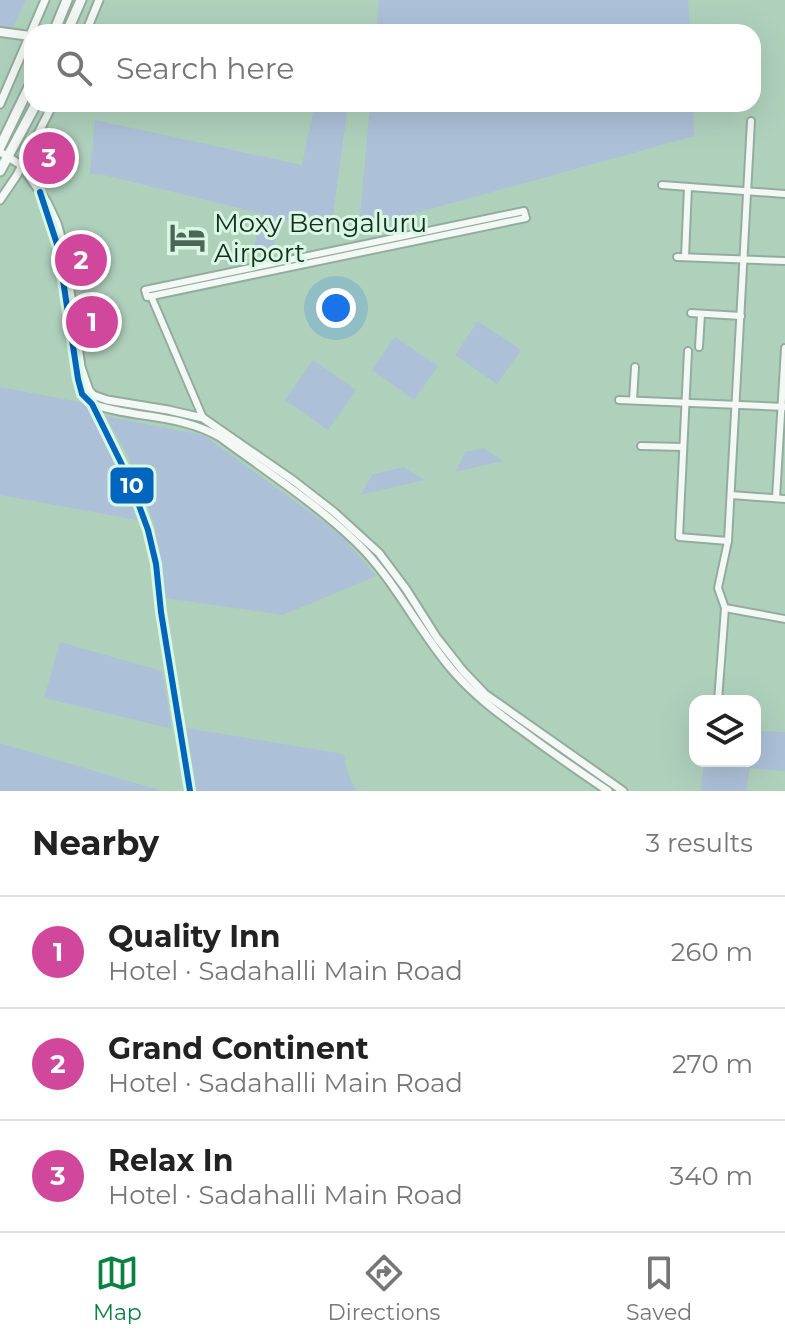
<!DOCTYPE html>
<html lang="en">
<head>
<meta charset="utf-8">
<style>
	body { margin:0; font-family:Montserrat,sans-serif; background:#f6f6f6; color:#222 }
	.controls { position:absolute; right:24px; bottom:24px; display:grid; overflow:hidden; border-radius:16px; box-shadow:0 8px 32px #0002 }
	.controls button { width:72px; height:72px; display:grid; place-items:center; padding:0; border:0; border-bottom:2px solid #e0e0e0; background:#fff; color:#222; font:40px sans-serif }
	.you { position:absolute; left:336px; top:308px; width:28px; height:28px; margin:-20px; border:6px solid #fff; border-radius:50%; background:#1a73e8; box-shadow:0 0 0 12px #1a73e833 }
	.badge { display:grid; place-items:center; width:52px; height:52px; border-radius:50%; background:#0b8043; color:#fff; font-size:26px; font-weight:700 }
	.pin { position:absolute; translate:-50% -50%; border:4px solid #fff; box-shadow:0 2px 8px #0006 }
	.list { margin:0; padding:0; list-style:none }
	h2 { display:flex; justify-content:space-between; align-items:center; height:104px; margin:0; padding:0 32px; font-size:34px }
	h2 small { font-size:26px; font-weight:400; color:#767676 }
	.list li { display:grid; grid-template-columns:52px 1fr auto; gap:24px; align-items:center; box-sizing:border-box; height:112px; padding:0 32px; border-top:2px solid #e0e0e0 }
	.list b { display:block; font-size:30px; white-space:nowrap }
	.list p { margin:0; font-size:26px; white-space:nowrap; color:#767676 }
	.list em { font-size:26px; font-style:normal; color:#767676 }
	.icon { flex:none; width:44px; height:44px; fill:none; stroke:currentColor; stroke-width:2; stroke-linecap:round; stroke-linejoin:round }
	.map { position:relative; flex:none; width:785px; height:791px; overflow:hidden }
	.search { position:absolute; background:#fff; box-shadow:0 8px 32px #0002; left:24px; right:24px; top:24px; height:88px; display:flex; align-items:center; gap:20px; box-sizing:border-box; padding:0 28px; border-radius:24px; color:#767676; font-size:30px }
	.sheet { height:440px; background:#fff }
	nav { display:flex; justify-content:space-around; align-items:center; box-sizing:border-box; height:112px; border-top:2px solid #e0e0e0; background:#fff; font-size:22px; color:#767676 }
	nav a { display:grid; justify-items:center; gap:4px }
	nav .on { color:#0b8043 }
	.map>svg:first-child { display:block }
</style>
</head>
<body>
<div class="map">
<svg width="785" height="791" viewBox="0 0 785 791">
	<rect width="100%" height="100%" fill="#afd1bc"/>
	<!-- green -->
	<g fill="#acc0d8">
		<polygon points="0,0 26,0 13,28 0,26"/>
		<polygon points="379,0 688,0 690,32 376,32"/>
		<polygon points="315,104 348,104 331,231 104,175 90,174 95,120 302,165"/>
		<polygon points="370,104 693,104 694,136 359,229"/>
		<polygon points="260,216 278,220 272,253 254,250"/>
		<polygon points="478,321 521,350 497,384 455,355"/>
		<polygon points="395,337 438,366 414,400 372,370"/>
		<polygon points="313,360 356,390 328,430 285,400"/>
		<polygon points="0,387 85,403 125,482 137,520 0,495"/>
		<polygon points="105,416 203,435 339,533 376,576 283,615 165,598 154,523 126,452"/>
		<polygon points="484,448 503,461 455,472 466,452"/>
		<polygon points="404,467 424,480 360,495 373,474"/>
		<polygon points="60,642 162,671 172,729 44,698"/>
		<polygon points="186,728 344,754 347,771 356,791 197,791"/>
		<polygon points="755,731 785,732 785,771 750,768 746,791 701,791 704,761 755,761"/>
		<polygon points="0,743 162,791 0,791"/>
	</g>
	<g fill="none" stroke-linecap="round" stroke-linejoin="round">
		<defs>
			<g id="minor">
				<polyline points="662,185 785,194"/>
				<polygon points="524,211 526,218 147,297 145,290"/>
				<polyline points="677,257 785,261"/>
				<polyline points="685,257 688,187"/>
				<polyline points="151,296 203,418"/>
				<polyline points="691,313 741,316"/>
				<polyline points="699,347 701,314"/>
				<polyline points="688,351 679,537 728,541"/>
				<polyline points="619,400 785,407"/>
				<polyline points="633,400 635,367"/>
				<polyline points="641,446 683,447"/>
				<polyline points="731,495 785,499"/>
				<polyline points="776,498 785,348"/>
				<polyline points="725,608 785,619"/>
				<polyline points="718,701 725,608 718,588 728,541 751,121"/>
			</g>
			<g id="tertiary">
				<polyline points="86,32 99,0"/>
				<polyline points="0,104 45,0"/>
				<polyline points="0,152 21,165 47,202 57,223 64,248 81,367 89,390 93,395 92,398"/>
				<polyline points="40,192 58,247 78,379 82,394 92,404 130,481 148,530 156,564 161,612 190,791"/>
				<polyline points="0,200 17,175 53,104"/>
				<polyline points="93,395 107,400 168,410 203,418 294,481 334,512 379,553 406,589 437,638 463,671 485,694 623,791"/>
				<path d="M 92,404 C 135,419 178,413 220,437 C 266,471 314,502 355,541 C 395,579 418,631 454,672 C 475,696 498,713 523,731 C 551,752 580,772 608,791"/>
			</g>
			<polyline id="secondary" points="0,32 30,36"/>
			<g id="trunk">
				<polyline points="54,32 67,0"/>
				<polyline points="67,32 81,0"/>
				<polyline points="0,147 32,81"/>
				<polyline points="0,171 36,104"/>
			</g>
		</defs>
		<!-- minor casing -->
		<use href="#minor" stroke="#92ad9d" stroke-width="10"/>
		<!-- tertiary casing -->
		<use href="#tertiary" stroke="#92ad9d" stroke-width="11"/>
		<!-- secondary casing -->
		<use href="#secondary" stroke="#92ad9d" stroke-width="12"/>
		<!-- trunk casing -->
		<use href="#trunk" stroke="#92ad9d" stroke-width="13"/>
		<!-- minor -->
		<use href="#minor" stroke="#f3f8f5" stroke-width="6"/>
		<!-- tertiary -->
		<use href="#tertiary" stroke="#f3f8f5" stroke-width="7"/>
		<!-- secondary -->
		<use href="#secondary" stroke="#f3f8f5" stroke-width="8"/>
		<!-- trunk -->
		<use href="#trunk" stroke="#f3f8f5" stroke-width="9"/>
		<defs>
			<polyline id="bus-1" points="40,192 58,247 78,379 82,394 92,404 130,481 148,530 156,564 161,612 190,791"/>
		</defs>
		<!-- bus-1 casing -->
		<use href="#bus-1" stroke="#d9f8e4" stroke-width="12"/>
		<!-- bus-1 -->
		<use href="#bus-1" stroke="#0065bd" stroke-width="6"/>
	</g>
	<!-- icons -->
	<defs>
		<symbol id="hotel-bare" viewBox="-9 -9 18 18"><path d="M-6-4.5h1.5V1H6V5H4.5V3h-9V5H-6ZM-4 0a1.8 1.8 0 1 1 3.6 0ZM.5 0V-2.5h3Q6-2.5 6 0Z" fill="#4a6655" stroke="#d9f8e4" stroke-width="2.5" paint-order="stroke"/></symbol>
	</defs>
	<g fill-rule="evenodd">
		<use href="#hotel-bare" x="162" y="212" width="51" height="51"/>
	</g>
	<g text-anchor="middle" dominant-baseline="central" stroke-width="6" stroke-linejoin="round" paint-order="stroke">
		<!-- poi labels -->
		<g font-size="26" fill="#132d1e" stroke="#d9f8e4" text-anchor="start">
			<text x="214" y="223">Moxy Bengaluru<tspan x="214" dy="30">Airport</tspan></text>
		</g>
	</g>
	<rect stroke="#d9f8e4" stroke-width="3" x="109" y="466" width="46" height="39" rx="8" fill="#0065bd"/>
	<g font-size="22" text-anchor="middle" font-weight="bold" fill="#fff">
		<text x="132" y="493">10</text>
	</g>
</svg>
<div class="controls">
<button><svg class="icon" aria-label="layers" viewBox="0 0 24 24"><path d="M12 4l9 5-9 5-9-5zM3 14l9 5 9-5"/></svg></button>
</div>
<div class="you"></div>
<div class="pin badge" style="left:92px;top:322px;background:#d1479c">1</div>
<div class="pin badge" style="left:81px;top:260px;background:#d1479c">2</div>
<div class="pin badge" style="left:49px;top:158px;background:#d1479c">3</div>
<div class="search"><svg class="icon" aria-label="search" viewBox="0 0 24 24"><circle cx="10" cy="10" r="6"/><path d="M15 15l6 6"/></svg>Search here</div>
</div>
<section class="sheet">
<h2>Nearby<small>3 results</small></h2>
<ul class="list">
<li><span class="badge" style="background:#d1479c">1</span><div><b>Quality Inn</b><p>Hotel · Sadahalli Main Road</p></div><em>260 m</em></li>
<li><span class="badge" style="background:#d1479c">2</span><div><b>Grand Continent</b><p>Hotel · Sadahalli Main Road</p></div><em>270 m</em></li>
<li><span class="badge" style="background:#d1479c">3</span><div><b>Relax In</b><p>Hotel · Sadahalli Main Road</p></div><em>340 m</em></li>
</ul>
</section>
<nav>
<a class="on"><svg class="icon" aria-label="map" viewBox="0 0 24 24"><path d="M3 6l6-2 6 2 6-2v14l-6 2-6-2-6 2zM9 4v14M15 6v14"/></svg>Map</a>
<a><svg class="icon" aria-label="directions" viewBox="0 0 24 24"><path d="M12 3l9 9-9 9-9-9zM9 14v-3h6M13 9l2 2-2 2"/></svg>Directions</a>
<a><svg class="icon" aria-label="saved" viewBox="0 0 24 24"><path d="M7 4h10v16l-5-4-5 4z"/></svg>Saved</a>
</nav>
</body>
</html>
